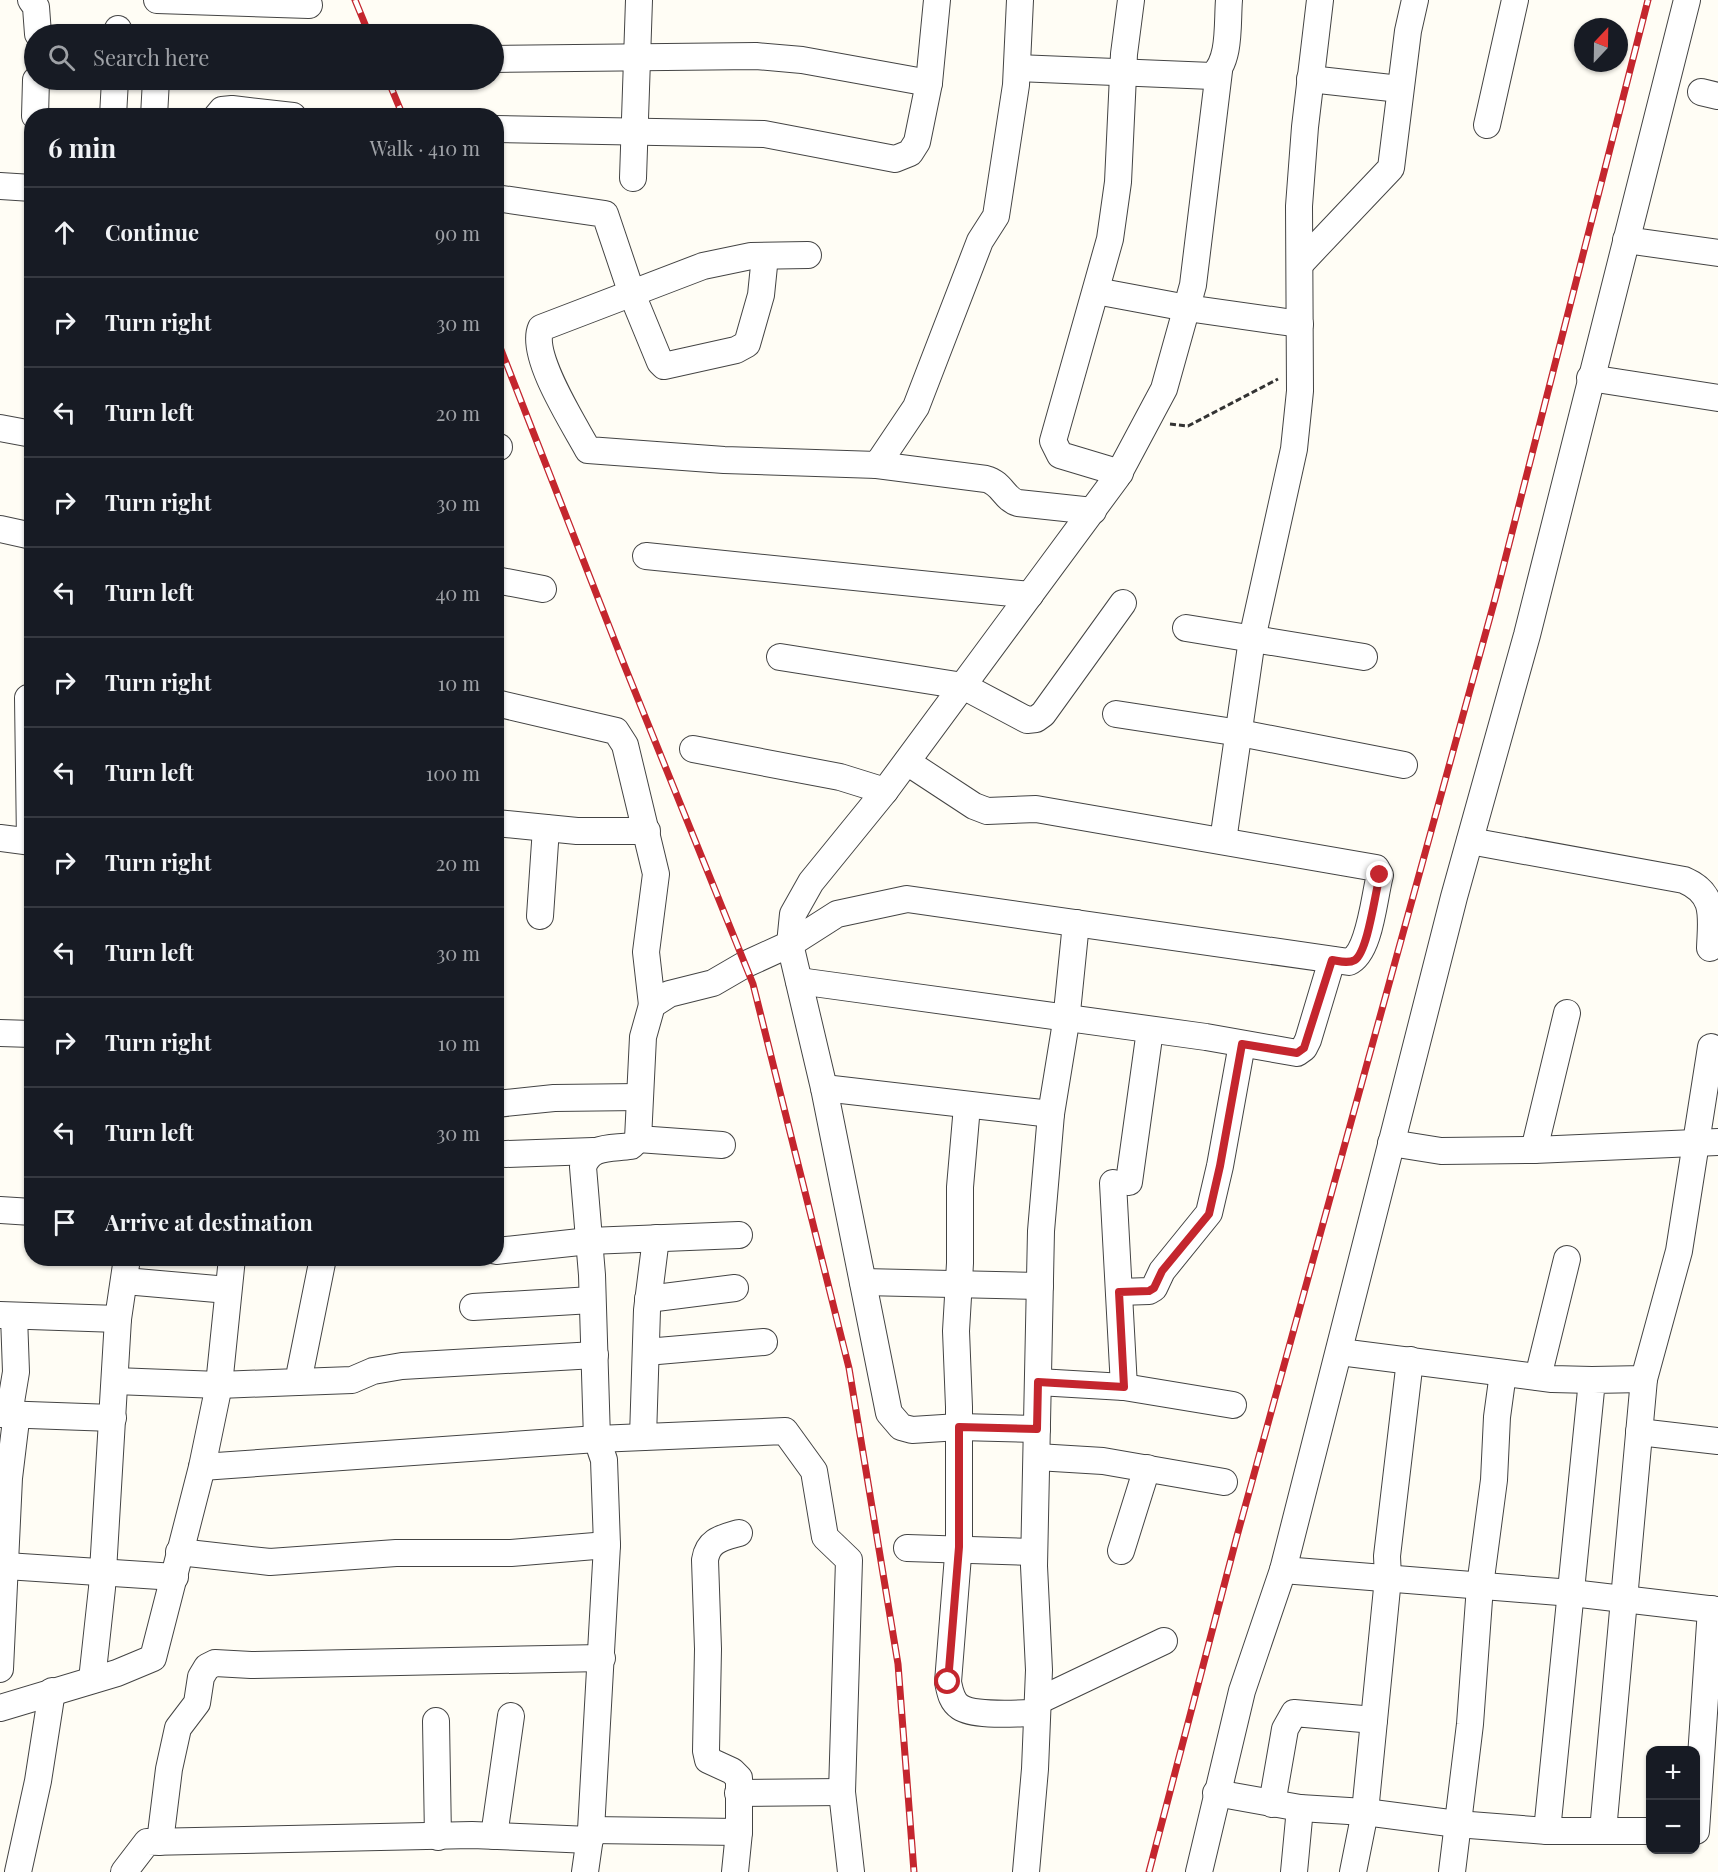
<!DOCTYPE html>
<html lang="en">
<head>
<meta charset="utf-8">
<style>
	body { margin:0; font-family:"Playfair Display",serif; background:#20242c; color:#f1f3f6 }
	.controls { position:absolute; right:18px; bottom:18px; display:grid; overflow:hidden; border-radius:12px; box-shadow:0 2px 4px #0004 }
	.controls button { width:54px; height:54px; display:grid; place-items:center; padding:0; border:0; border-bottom:2px solid #363941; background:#171b24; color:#f1f3f6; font:30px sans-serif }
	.compass { position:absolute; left:1574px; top:18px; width:54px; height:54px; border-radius:50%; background:#171b24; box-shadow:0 2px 4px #0004; rotate:22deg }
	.stop { position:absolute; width:18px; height:18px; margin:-14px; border:4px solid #c4262e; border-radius:50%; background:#fff }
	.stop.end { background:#c4262e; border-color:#fff; box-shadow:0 2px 6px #0008 }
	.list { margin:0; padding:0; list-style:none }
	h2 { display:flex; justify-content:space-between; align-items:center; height:78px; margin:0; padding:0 24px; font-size:26px }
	h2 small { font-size:20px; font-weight:400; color:#9ea1a6 }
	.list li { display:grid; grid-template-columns:39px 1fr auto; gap:18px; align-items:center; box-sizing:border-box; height:90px; padding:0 24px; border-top:2px solid #363941 }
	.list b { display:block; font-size:22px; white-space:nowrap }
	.list em { font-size:20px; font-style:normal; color:#9ea1a6 }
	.icon { flex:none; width:33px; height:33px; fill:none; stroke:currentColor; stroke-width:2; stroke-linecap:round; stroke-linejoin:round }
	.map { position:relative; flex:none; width:1718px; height:1872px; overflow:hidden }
	.search { position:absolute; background:#171b24; box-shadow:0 2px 4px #0004; left:24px; top:24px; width:480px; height:66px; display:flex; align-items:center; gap:15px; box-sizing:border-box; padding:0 21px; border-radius:33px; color:#9ea1a6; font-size:22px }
	.panel { position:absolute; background:#171b24; box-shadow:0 2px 4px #0004; left:24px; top:108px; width:480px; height:1158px; border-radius:24px }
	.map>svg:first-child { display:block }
</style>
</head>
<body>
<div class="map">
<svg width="1718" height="1872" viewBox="0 0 1718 1872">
	<rect width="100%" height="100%" fill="#fffdf5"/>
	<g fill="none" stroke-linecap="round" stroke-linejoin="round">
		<defs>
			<g id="minor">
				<polyline points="31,0 36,7 38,34"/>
				<polyline points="157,0 309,5"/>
				<polyline points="118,34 118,29"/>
				<polyline points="494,59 756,56 802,60 929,83"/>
				<path d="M 1017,68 L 1212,76 C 1231,61 1227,23 1229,0"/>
				<polyline points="1310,79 1400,89"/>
				<polyline points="1701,92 1718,96"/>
				<polyline points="35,116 36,80"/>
				<polyline points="113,116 115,80"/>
				<polyline points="154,116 156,80"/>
				<polyline points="217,116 222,110 232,109 293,116"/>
				<polyline points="1487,125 1515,0"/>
				<polyline points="496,129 764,134 895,159 910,153 917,142 929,83 937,0"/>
				<polyline points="633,178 639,0"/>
				<polyline points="0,186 32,188"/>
				<polyline points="496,198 605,214 632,294 660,362 664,366 736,350 747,344 761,295 765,256"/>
				<polyline points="1626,240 1718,253"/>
				<path d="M 808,255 L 751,256 L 703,266 L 541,328 C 529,355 574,424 588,450 L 724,460 L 877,465 L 916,407 L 980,241 L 996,216 L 1016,85 L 1020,0"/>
				<polyline points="1300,264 1391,168 1408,31 1415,0"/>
				<polyline points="1096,291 1187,308 1300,324"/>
				<polyline points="1590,378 1718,398"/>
				<polyline points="0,428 32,434"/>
				<polyline points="496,447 499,447"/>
				<path d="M 877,465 L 986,479 C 1002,483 1004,499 1018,503 L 1093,511"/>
				<polyline points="1120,473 1060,455 1053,441 1110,239 1118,182 1124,54 1131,0"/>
				<polyline points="0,529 32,536"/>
				<polyline points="646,556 1030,595"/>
				<polyline points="496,580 543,589"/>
				<polyline points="1186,628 1364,657"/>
				<polyline points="780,657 963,686 1027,720 1036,719 1043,714 1123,603"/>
				<polyline points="28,698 30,842"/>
				<polyline points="496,703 616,731 625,745 656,874 646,952 652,1005"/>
				<polyline points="1116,714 1240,733 1404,765"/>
				<polyline points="693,749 840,777 885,791"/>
				<polyline points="496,823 577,831 647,831"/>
				<polyline points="0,838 32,842"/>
				<polyline points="1223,841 1252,639 1294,449 1300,391 1299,206 1305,127 1320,0"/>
				<path d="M 1470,841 L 1684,880 C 1717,894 1711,918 1710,948"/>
				<polyline points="540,916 546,828"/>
				<polyline points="799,981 1206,1037 1297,1053 1304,1048 1308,1040 1332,960"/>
				<polyline points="0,1033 32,1034"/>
				<polyline points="824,1088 1051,1114"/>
				<polyline points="496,1104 554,1098 639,1097"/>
				<path d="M 967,1106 L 960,1187 L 960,1263 L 956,1331 L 959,1407 L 959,1543 L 948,1682 C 950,1691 951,1701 960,1707 C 975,1717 1019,1713 1037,1713"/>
				<polyline points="638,1139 722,1145"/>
				<polyline points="1391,1143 1441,1151 1534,1150 1718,1142"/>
				<polyline points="1534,1150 1567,1013"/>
				<polyline points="506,1154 593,1151"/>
				<polyline points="1129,1182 1150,1030"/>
				<polyline points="1113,1183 1124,1387"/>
				<polyline points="0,1210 32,1212"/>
				<polyline points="496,1251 589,1241 739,1235"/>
				<polyline points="125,1281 228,1290"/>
				<polyline points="863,1282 1040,1286"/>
				<polyline points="1119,1292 1149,1291 1154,1288 1162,1271 1209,1213 1220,1166 1242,1044"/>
				<polyline points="648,1299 735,1288"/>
				<polyline points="473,1307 592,1300"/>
				<polyline points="0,1315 118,1319"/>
				<polyline points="646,1352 764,1342"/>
				<polyline points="1340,1352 1552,1379 1592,1380"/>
				<polyline points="1538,1377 1567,1259"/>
				<polyline points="115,1381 219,1385 298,1382 323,1258"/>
				<polyline points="298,1382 352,1380 373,1371 402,1366 595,1355"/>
				<polyline points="1038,1382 1124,1387 1233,1405"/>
				<polyline points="0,1414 113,1418"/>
				<polyline points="1037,1429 959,1427 912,1430 901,1427 889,1413 824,1088 790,944 793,914 811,882 885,791 1117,477 1164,389 1193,285 1219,71"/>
				<polyline points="1639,1432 1718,1441"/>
				<polyline points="643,1437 647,1310 656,1238"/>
				<polyline points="1037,1457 1103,1461 1224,1482"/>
				<polyline points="202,1467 597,1439 785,1431 814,1471 825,1537 849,1560 842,1792 851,1872"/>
				<polyline points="907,1548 1034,1552"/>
				<polyline points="1121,1551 1147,1468"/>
				<polyline points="179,1552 270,1562 396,1553 511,1553 607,1545"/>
				<polyline points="6,1566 175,1577"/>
				<polyline points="1283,1570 1572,1593 1718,1610"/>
				<polyline points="0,1669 9,1478 16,1420 10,1408 16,1372 14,1316"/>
				<polyline points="92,1680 102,1588 118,1319 127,1258"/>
				<polyline points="1038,1701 1164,1641"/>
				<polyline points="0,1708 117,1673 153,1658 202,1467 219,1385 232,1258"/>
				<polyline points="436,1721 438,1837"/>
				<polyline points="738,1793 842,1792"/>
				<polyline points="1216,1793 1300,1808 1365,1812 1457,1824 1547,1831 1650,1831"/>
				<polyline points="1272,1804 1285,1729 1294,1713 1374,1720"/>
				<polyline points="591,1830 739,1832"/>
				<polyline points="1547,1831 1592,1380 1644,1379 1679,1251 1711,1047"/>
				<polyline points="1603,1831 1644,1379"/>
				<polyline points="1696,1831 1711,1609"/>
				<polyline points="494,1836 511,1716"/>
				<polyline points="160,1842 169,1769 178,1728 197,1703 201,1677 207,1667 215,1663 251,1665 602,1658"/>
				<polyline points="18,1872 38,1781 52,1691"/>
				<polyline points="124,1872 147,1842 472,1835 590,1840"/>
				<path d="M 585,1872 L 591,1830 L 607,1545 L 604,1460 L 597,1439 L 592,1275 L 583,1167 C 590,1145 610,1149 631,1146 L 638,1139 L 643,1037 L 652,1005 L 669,994 L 713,983 L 744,965 L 790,944 L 837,914 L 907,899 L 1349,962 C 1370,953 1374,897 1380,875 L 1376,868 L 1036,809 L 987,811 L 974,806 L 907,762"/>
				<path d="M 735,1872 L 739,1832 L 739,1778 L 732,1771 L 708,1760 L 706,1751 L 708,1649 L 705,1560 C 708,1540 722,1538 739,1533"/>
				<polyline points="1026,1872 1035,1769 1039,1670 1034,1566 1041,1231 1051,1114 1066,1022 1076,923"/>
				<polyline points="1199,1872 1242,1691 1283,1570 1454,897 1527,635 1687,0"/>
				<polyline points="1294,1872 1300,1808"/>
				<polyline points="1353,1872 1365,1812 1388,1578 1387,1556 1410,1360"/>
				<polyline points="1452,1872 1470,1724 1480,1586 1494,1480 1497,1417 1503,1373"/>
			</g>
		</defs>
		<!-- minor casing -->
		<use href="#minor" stroke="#444" stroke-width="28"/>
		<!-- path -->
		<polyline stroke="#333" stroke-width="3" stroke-dasharray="6 3" stroke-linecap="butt" points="1170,424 1188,426 1278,379"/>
		<!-- minor -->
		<use href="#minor" stroke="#fff" stroke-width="26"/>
		<defs>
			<g id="rail">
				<polyline points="355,0 369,34"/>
				<polyline points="388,80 403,116"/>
				<polyline points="496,337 623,662 753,984 849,1368 898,1664 914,1872"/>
				<polyline points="1149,1872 1237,1536 1495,599 1648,0"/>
			</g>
		</defs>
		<!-- rail casing -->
		<use href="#rail" stroke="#c4262e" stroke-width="7"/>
		<!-- rail -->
		<use href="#rail" stroke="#fff" stroke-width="4.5" stroke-dasharray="14" stroke-linecap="butt"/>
	</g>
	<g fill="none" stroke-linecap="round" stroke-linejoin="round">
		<!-- route -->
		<path stroke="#c4262e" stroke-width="8" d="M 948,1682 L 959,1547 L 959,1427 L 1037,1429 L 1038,1382 L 1124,1387 L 1119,1292 L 1149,1291 L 1154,1288 L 1162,1271 L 1209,1214 L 1220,1166 L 1242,1044 L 1297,1053 L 1304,1048 L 1332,960 C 1339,961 1348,964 1355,960 C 1368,951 1375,893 1380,875"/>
	</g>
</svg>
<div class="controls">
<button>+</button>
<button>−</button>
</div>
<svg class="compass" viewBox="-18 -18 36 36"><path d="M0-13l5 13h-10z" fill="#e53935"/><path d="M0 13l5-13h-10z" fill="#9ea1a6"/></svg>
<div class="stop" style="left:948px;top:1682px"></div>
<div class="stop end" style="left:1380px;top:875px"></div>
<div class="search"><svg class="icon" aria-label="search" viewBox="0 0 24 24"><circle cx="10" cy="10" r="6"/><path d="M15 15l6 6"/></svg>Search here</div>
<section class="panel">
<h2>6 min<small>Walk · 410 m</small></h2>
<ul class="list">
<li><svg class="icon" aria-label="ahead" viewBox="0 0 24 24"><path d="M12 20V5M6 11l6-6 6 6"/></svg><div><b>Continue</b></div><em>90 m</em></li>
<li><svg class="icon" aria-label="right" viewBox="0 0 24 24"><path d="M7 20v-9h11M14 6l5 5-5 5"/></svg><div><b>Turn right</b></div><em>30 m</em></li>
<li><svg class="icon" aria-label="left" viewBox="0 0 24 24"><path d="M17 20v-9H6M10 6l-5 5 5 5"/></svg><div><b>Turn left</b></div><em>20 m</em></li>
<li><svg class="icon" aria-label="right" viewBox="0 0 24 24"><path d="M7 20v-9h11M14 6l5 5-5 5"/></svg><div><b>Turn right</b></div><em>30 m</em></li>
<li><svg class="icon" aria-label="left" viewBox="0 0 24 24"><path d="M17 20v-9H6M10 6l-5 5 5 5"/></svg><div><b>Turn left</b></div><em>40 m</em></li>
<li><svg class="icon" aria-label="right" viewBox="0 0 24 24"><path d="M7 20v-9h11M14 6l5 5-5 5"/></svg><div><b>Turn right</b></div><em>10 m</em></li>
<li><svg class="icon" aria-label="left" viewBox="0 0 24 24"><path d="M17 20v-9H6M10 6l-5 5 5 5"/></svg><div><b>Turn left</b></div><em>100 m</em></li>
<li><svg class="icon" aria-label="right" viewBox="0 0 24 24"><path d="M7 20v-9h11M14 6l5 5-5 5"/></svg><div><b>Turn right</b></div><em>20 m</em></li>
<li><svg class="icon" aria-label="left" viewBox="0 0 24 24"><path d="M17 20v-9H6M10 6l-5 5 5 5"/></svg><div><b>Turn left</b></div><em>30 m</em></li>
<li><svg class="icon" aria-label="right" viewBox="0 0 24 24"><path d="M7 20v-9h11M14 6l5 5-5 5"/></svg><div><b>Turn right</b></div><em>10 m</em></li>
<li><svg class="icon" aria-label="left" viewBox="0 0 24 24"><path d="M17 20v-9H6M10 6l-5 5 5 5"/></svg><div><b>Turn left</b></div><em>30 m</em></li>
<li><svg class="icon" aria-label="arrive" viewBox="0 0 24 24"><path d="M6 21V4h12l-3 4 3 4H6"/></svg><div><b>Arrive at destination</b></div></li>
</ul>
</section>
</div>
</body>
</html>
